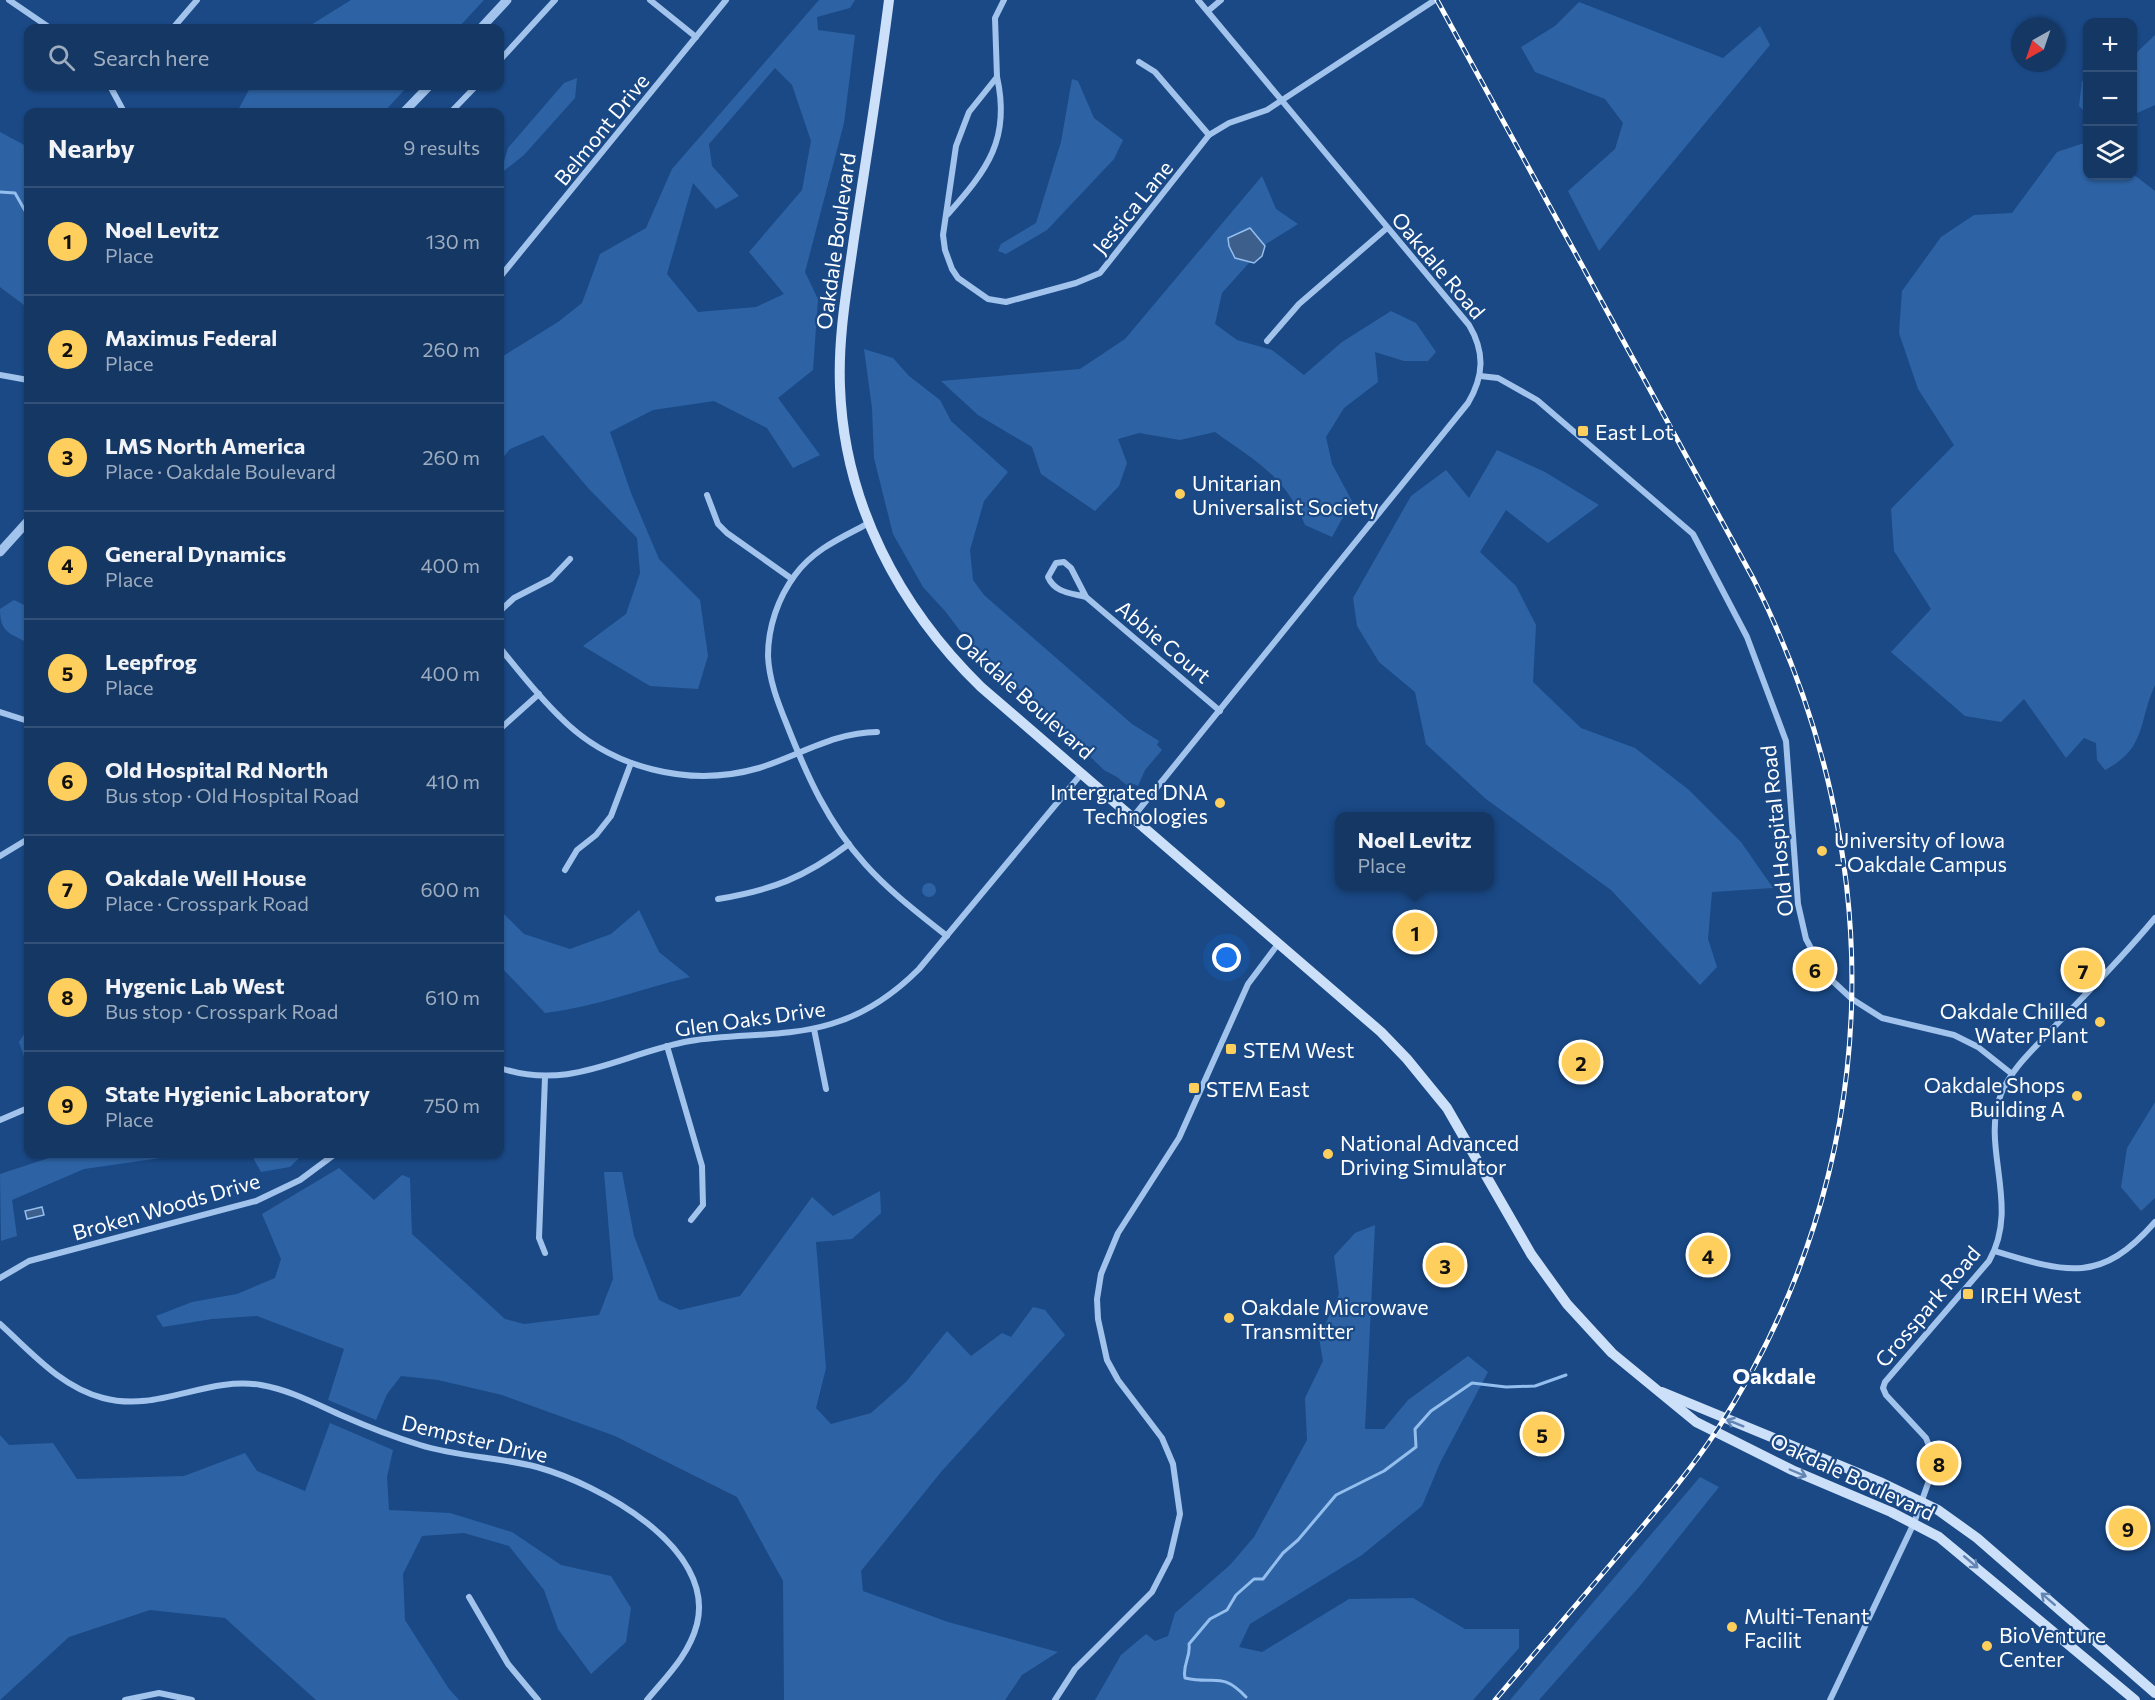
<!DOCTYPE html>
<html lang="en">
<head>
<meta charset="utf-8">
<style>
	body { margin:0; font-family:Commissioner,sans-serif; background:#21426d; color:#f1f3f6 }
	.controls { position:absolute; right:18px; top:18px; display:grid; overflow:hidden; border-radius:12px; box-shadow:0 2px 4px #0004 }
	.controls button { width:54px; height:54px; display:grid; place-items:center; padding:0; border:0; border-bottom:2px solid #335178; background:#143764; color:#f1f3f6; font:30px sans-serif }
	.compass { position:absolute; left:2011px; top:18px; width:54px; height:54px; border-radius:50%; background:#143764; box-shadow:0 2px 4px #0004; rotate:220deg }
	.you { position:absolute; left:1227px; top:958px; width:21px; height:21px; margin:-15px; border:4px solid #fff; border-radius:50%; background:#1a73e8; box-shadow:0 0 0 9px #1a73e833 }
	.badge { display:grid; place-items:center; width:39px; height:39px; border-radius:50%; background:#fecf5c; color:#111; font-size:20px; font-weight:700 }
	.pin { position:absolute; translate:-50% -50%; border:3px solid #fff; box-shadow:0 2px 6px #0006 }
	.popup { position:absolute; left:1335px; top:812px; width:159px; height:78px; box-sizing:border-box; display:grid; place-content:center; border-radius:12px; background:#143764; filter:drop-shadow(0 2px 4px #0005); font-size:20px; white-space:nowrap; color:#9dacbf }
	.popup b { font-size:22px; color:#f1f3f6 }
	.popup::after { content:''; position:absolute; left:50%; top:100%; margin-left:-12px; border:12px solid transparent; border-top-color:#143764 }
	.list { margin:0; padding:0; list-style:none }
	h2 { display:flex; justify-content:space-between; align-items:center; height:78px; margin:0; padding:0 24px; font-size:26px }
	h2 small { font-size:20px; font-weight:400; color:#9dacbf }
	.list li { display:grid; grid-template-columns:39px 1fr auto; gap:18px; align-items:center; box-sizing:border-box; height:108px; padding:0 24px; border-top:2px solid #335178 }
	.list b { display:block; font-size:22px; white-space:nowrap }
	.list p { margin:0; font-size:20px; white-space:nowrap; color:#9dacbf }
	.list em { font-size:20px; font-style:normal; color:#9dacbf }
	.icon { flex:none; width:33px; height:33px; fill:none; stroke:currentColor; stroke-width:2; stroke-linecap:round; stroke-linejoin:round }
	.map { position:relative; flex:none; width:2155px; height:1700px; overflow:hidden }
	.search { position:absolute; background:#143764; box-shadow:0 2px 4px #0004; left:24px; top:24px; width:480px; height:66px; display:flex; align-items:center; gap:15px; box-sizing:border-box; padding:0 21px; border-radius:12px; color:#9dacbf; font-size:22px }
	.panel { position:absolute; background:#143764; box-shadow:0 2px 4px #0004; left:24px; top:108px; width:480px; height:1050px; border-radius:12px }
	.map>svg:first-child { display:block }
</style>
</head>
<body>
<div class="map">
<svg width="2155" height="1700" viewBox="0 0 2155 1700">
	<rect width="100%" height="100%" fill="#1a4986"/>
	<!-- green -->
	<g fill="#2d63a4" fill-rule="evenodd">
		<polygon points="351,0 484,0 458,28 306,28"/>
		<path d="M 819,0 L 855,0 L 850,8 L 817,17 L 818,30 L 855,35 L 844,123 L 805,272 L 818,299 L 813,370 L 778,398 L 820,455 L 793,468 L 767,428 L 714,401 L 653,410 L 610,432 L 631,493 L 659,559 L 700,600 L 708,656 L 698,689 L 650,686 L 583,646 L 626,614 L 640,573 L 637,538 L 589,489 L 543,435 L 510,449 L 500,461 L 500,358 L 558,322 L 582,303 L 600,254 L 646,228 L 672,169 ZM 775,68 L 792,85 L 811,141 L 802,190 L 749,252 L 784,294 L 756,307 L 698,312 L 667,274 L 693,183 L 716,209 L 739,196 L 712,166 L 709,144 Z"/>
		<polygon points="1579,2 1723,58 1760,26 1770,45 1599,251 1568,191 1615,149 1623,123 1605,99 1535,72 1521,47 1555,26"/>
		<polygon points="2155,35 2155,105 2133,115 2133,56"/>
		<polygon points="577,78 575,98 524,155 500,174 508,148 564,83"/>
		<polygon points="1072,79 1078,81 1094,118 1123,140 1114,159 1047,230 1006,254 998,251 1001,244 1036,223 1061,142"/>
		<polygon points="2087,79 2088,79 2087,114 2079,106 2082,81"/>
		<polygon points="251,86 408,86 384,112 237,112"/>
		<polygon points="0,132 28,147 28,308 0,287"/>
		<path d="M 2087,142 L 2088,176 L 2133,174 L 2155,191 L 2155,685 C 2138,722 2147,748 2105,770 L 2097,760 L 2096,743 L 2084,738 L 2066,758 L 2024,699 L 2001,722 L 1965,716 L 1891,652 L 1931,609 L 1894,551 L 1891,509 L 1954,445 L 1918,389 L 1899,333 L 1902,291 L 1941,237 L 1974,215 L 2012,213 L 2057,152 Z"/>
		<path d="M 1262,176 L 1276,209 L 1298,224 L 1266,244 L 1222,293 L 1215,324 L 1237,340 L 1272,350 L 1304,375 L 1342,342 L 1391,311 L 1416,323 L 1436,352 L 1428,361 L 1404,361 L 1375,352 L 1378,382 L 1344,408 L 1326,437 L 1332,464 L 1352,501 L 1332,537 L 1305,525 C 1285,476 1257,462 1215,432 L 1180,440 L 1139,433 L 1118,439 L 1127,463 L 1119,486 L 1095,511 L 1041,474 L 1032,447 L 978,415 L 941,381 L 1080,369 L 1125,339 Z"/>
		<polygon points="864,349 893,358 909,376 940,400 951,421 1008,472 984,501 970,550 973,580 984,595 1132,724 1159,741 1157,745 1162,750 1145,770 1138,786 1134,784 1130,788 1117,777 1104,770 1040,708 971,645 945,611 923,587 893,534 874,458 872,408"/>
		<polygon points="1497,450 1545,472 1599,505 1548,543 1506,510 1480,552 1516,586 1536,625 1533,682 1581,728 1635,748 1689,790 1741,842 1773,888 1712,892 1708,939 1717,967 1700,985 1611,890 1486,799 1426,744 1415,692 1379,662 1357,626 1353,598 1411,496 1446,470 1469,498"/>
		<path d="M 14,600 L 28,607 L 28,643 C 10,633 0,633 0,609 Z"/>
		<circle cx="929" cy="890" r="7"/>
		<path d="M 500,910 L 524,934 L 570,949 L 611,934 L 639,910 L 659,952 L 690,977 C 641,989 595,1007 545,1013 L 500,966 Z"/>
		<polygon points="28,1028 28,1064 27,1065 19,1042"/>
		<polygon points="2155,1102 2155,1198 2141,1211 2121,1187 2127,1148"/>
		<polygon points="61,1154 176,1154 168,1157 84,1169 12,1200 17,1236 1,1241 0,1174"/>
		<polygon points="251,1154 303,1154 290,1167 261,1172"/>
		<polygon points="339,1168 374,1200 402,1175 410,1178 412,1234 505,1319 524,1324 599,1315 613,1279 604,1172 622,1172 634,1236 659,1300 680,1310 740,1296 812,1197 833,1216 880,1191 881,1213 852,1239 816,1242 826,1368 816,1408 831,1424 871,1413 906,1382 947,1331 971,1356 1002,1333 1011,1337 1033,1307 1045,1310 1065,1335 941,1472 861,1571 863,1591 948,1622 1058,1652 1022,1675 1005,1700 784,1700 783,1581 737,1497 615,1436 502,1395 438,1380 401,1376 387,1394 376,1420 328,1400 344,1349 257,1316 212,1319 163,1327 156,1316 192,1302 237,1294 275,1278 281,1259 262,1214"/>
		<polygon points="1375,1225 1365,1429 1384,1429 1408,1400 1468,1356 1488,1372 1440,1463 1422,1506 1362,1555 1250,1624 1239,1647 1262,1652 1349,1599 1413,1598 1465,1629 1519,1629 1519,1648 1473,1700 1095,1700 1121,1655 1146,1634 1155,1641 1168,1636 1175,1613 1230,1565 1254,1537 1307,1440 1305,1398 1323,1361 1319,1338 1339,1294 1334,1256 1355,1233"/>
		<polygon points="330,1423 393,1450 387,1477 389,1510 450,1513 512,1532 561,1565 611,1576 631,1608 626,1642 591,1674 558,1629 544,1590 509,1546 464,1533 422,1536 403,1574 405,1620 449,1689 459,1700 316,1700 225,1618 150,1610 69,1637 0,1700 0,1435 9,1445 53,1443 77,1479 184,1476 245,1453 257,1471 305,1491"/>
		<polygon points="1700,1477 1719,1487 1639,1587 1539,1700 1510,1700"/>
	</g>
	<!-- water -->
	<g fill="#3c5f8c" stroke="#93beee" stroke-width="1.5">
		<polygon points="1250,228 1265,246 1262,256 1254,263 1235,258 1229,246 1228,238"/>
		<polygon points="42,1207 44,1215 27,1219 25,1211"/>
	</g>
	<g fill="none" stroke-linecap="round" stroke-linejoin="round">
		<!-- stream -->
		<g stroke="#93beee" stroke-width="3">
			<polyline points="0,192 15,193 28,216"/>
			<path d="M 1246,1697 C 1221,1671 1216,1685 1185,1678 C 1182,1665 1191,1657 1189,1644 L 1210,1619 L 1227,1610 L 1236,1595 L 1254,1579 L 1263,1579 L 1283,1553 L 1298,1540 L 1336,1495 L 1384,1471 L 1416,1447 L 1415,1429 L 1431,1411 L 1472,1383 L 1506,1387 L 1535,1386 L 1566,1375"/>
		</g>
		<!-- minor -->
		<g stroke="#a1c3ec" stroke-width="6">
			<polyline points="9,0 50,28"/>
			<polyline points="650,0 696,37"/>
			<polyline points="1004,0 995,18 997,77 969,112 956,146 943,235 945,250 952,269 958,278 988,299 1006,302 1076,283 1100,273 1209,135 1229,123 1267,110 1435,0"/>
			<polyline points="1208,11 1221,0"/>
			<polyline points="173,28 197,0"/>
			<polyline points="500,60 555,0"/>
			<polyline points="1139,62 1155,72 1209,135"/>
			<polyline points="110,86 124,112"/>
			<polyline points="451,112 476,86"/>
			<path d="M 948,214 C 987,170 1011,139 997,77"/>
			<polyline points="500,277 726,0"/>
			<polyline points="1267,341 1299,304 1387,228"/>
			<polyline points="0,375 28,380"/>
			<polyline points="1480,376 1498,378 1537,400 1693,534 1747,637 1786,741 1798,904 1806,939 1825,974 1852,999 1882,1018 1954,1035 1978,1047 2012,1074"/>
			<polyline points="707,495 718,524 727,533 792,579"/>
			<path d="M 869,523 C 841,538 814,549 795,575 C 778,598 768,627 768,656 C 769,680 778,703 787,725 C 807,776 828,823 865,864 C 889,891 918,913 947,936"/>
			<path d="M 1086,597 C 1071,593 1055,593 1048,577 L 1056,563 L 1064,562 L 1071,568 L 1086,597 L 1220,711"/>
			<polyline points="500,611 514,598 551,579 570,559"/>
			<path d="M 500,648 C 519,671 538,696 560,717 C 611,769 690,788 759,768 C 798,756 835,732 877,732"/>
			<polyline points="0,712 28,721"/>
			<polyline points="500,729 539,694"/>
			<path d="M 1133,817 L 1468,403 C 1484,376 1485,352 1469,325 L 1198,0"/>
			<polyline points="0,856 28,839"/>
			<polyline points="565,870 577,850 596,835 611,816 631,763"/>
			<path d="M 718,899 C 772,890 804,878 849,844"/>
			<polyline points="814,1029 826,1089"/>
			<polyline points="667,1046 702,1166 703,1205 691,1220"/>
			<path d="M 500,1068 C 571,1092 622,1053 690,1041 C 737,1033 785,1038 831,1024 C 865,1014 894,994 919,969 L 1082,773"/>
			<polyline points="545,1077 539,1238 545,1253"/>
			<polyline points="0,1120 28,1108"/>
			<path d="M 1995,1251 C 2067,1273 2101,1284 2155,1222"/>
			<polyline points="0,1278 29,1261 256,1201 300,1180 335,1154"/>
			<path d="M 0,1324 C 32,1353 61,1387 103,1398 C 158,1413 206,1376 261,1385 C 290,1390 316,1404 343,1416 C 368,1427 394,1437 420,1445 C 458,1457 499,1457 537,1467 C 598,1484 716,1547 697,1624 C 689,1655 667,1676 647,1700"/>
			<polyline points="469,1597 508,1664 538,1700"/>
			<polyline points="125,1700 159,1693 192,1700"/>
			<polyline points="1055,1700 1075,1669 1152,1592 1170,1557 1180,1514 1173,1464 1162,1438 1118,1380 1107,1360 1098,1319 1097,1299 1101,1274 1118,1233 1179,1138 1248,984 1278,944"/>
			<path d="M 1830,1700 L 1914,1523 L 1932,1472 L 1931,1451 L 1926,1438 L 1886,1395 L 1883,1388 L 1885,1382 L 1989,1261 C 2021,1205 1980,1148 2001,1094 C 2012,1067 2036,1047 2055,1026 C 2089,991 2124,956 2155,918"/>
		</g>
		<!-- tertiary -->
		<g stroke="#a1c3ec" stroke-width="9">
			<polyline points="481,28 507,0"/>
			<polyline points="404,112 429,86"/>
			<polyline points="0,552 28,521"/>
		</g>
		<!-- secondary -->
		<g stroke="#cde0f9" stroke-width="10">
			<path d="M 889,0 C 879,80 866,159 854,238 C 847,288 838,336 840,387 C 844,503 899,607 981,687 L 1381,1032 L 1407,1059 L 1447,1108 L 1531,1254 L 1567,1304 L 1612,1353 L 1696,1422 L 1792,1470 L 1891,1512 L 1939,1537 L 2135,1700"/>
			<polyline points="1662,1392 1880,1482 1938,1510 1977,1538 2155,1693"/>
		</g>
		<defs>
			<path id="rail" d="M 1437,0 L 1754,580 C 1893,857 1887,1168 1717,1430 C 1687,1476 1651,1516 1616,1558 C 1576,1605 1535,1653 1495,1700"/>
		</defs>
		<!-- rail casing -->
		<use href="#rail" stroke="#fff" stroke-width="5"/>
		<!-- rail -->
		<use href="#rail" stroke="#1a4986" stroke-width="3" stroke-dasharray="9" stroke-linecap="butt"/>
	</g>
	<!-- one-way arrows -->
	<defs><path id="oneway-shaft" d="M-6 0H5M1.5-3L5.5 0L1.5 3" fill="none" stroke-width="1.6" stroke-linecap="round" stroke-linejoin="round" transform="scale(1.5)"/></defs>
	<g stroke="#6285b4">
		<use href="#oneway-shaft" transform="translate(1735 1423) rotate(-158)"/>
		<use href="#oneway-shaft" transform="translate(1798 1473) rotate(23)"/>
		<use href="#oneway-shaft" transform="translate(1971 1562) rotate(40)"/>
		<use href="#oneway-shaft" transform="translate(2048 1599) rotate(-139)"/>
	</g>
	<!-- markers -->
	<g fill="#fecf5c" stroke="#1a4986" stroke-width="2">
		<rect x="1577" y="425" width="12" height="12" rx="3"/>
		<circle cx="1180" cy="494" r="6"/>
		<circle cx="1220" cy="803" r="6"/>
		<circle cx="1822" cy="851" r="6"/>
		<circle cx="2100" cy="1022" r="6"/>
		<rect x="1225" y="1043" width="12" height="12" rx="3"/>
		<rect x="1188" y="1082" width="12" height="12" rx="3"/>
		<circle cx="2077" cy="1096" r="6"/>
		<circle cx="1328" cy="1154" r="6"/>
		<rect x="1962" y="1288" width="12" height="12" rx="3"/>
		<circle cx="1229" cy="1318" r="6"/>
		<circle cx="1732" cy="1627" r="6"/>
		<circle cx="1987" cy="1646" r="6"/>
	</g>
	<g text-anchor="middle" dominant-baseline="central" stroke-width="4.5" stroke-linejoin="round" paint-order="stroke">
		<!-- street labels -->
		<g font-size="21" fill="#fff" stroke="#1a4986">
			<text transform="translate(601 129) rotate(-51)">Belmont Drive</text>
			<text transform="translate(1132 207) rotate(-51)">Jessica Lane</text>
			<text transform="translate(835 241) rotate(-82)">Oakdale Boulevard</text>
			<text transform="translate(1439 265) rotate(50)">Oakdale Road</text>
			<text transform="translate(1164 641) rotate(40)">Abbie Court</text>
			<text transform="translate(1025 695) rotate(42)">Oakdale Boulevard</text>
			<text transform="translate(1776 831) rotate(-96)">Old Hospital Road</text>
			<text transform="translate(750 1018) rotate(-8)">Glen Oaks Drive</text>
			<text transform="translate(166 1206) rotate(-16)">Broken Woods Drive</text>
			<text transform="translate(1927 1306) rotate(-50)">Crosspark Road</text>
			<text transform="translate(475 1438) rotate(13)">Dempster Drive</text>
			<text transform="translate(1853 1476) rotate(25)">Oakdale Boulevard</text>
		</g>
		<!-- poi labels -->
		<g font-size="21" fill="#fff" stroke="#1a4986" text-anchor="start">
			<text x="1595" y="431">East Lot</text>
			<text x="1192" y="482">Unitarian<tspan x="1192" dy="24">Universalist Society</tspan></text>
			<text x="1208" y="791" text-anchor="end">Intergrated DNA<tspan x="1208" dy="24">Technologies</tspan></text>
			<text x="1834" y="839">University of Iowa<tspan x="1834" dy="24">- Oakdale Campus</tspan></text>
			<text x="2088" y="1010" text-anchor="end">Oakdale Chilled<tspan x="2088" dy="24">Water Plant</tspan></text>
			<text x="1243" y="1049">STEM West</text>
			<text x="2065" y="1084" text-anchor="end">Oakdale Shops<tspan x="2065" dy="24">Building A</tspan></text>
			<text x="1206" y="1088">STEM East</text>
			<text x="1340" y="1142">National Advanced<tspan x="1340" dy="24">Driving Simulator</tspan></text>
			<text x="1980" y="1294">IREH West</text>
			<text x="1241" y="1306">Oakdale Microwave<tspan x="1241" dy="24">Transmitter</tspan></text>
			<text x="1744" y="1615">Multi-Tenant<tspan x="1744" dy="24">Facilit</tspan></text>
			<text x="1999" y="1634">BioVenture<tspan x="1999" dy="24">Center</tspan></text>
		</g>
		<!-- neighbourhood labels -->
		<g font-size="22" font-weight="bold" fill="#fff" stroke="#1a4986">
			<text x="1774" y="1375">Oakdale</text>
		</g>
	</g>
</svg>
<div class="controls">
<button>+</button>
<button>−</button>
<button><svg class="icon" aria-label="layers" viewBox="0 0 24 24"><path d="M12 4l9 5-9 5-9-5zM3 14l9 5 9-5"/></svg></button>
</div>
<svg class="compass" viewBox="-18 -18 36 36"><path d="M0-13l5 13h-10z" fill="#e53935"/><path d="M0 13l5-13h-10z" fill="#9dacbf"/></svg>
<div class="you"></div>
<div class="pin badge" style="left:1415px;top:932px">1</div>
<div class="popup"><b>Noel Levitz</b>Place</div>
<div class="pin badge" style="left:1581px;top:1062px">2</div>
<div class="pin badge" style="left:1445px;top:1265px">3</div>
<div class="pin badge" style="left:1708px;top:1255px">4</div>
<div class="pin badge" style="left:1542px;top:1434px">5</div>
<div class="pin badge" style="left:1815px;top:969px">6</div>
<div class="pin badge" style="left:2083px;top:970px">7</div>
<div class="pin badge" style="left:1939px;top:1463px">8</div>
<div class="pin badge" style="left:2128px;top:1528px">9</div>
<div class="search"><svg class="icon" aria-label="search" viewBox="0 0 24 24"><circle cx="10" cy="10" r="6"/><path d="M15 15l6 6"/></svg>Search here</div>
<section class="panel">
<h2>Nearby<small>9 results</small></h2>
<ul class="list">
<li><span class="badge">1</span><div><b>Noel Levitz</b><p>Place</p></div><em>130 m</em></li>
<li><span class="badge">2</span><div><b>Maximus Federal</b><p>Place</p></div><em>260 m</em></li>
<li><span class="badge">3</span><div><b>LMS North America</b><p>Place · Oakdale Boulevard</p></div><em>260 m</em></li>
<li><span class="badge">4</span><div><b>General Dynamics</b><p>Place</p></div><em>400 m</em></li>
<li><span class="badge">5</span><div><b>Leepfrog</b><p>Place</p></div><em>400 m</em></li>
<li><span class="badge">6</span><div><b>Old Hospital Rd North</b><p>Bus stop · Old Hospital Road</p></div><em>410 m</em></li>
<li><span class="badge">7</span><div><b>Oakdale Well House</b><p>Place · Crosspark Road</p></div><em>600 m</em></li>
<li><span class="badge">8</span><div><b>Hygenic Lab West</b><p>Bus stop · Crosspark Road</p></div><em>610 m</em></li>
<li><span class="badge">9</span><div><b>State Hygienic Laboratory</b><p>Place</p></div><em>750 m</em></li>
</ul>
</section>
</div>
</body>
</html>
